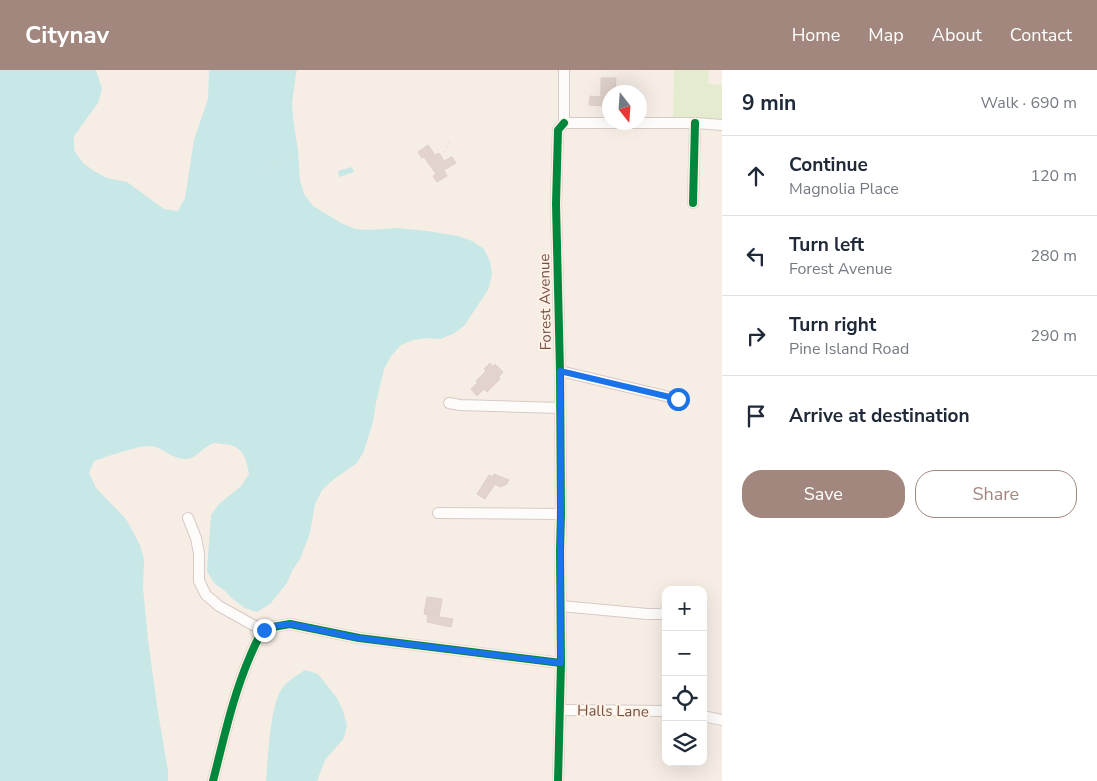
<!DOCTYPE html>
<html lang="en">
<head>
<meta charset="utf-8">
<style>
	body { margin:0; font-family:"Nunito Sans",sans-serif; background:#f6f6f7; color:#1f2937 }
	.controls { position:absolute; right:15px; bottom:15px; display:grid; overflow:hidden; border-radius:10px; box-shadow:0 5px 20px #0002 }
	.controls button { width:45px; height:45px; display:grid; place-items:center; padding:0; border:0; border-bottom:1px solid #e0e1e3; background:#fff; color:#1f2937; font:25px sans-serif }
	.compass { position:absolute; left:602px; top:15px; width:45px; height:45px; border-radius:50%; background:#fff; box-shadow:0 5px 20px #0002; rotate:163deg }
	.stop { position:absolute; width:15px; height:15px; margin:-11px; border:4px solid #1a73e8; border-radius:50%; background:#fff }
	.stop.end { background:#1a73e8; border-color:#fff; box-shadow:0 1px 5px #0008 }
	.list { margin:0; padding:0; list-style:none }
	h2 { display:flex; justify-content:space-between; align-items:center; height:65px; margin:0; padding:0 20px; font-size:21px }
	h2 small { font-size:16px; font-weight:400; color:#747a83 }
	.list li { display:grid; grid-template-columns:32px 1fr auto; gap:15px; align-items:center; box-sizing:border-box; height:80px; padding:0 20px; border-top:1px solid #e0e1e3 }
	.list b { display:block; font-size:19px; white-space:nowrap }
	.list p { margin:0; font-size:16px; white-space:nowrap; color:#747a83 }
	.list em { font-size:16px; font-style:normal; color:#747a83 }
	.actions { display:flex; gap:10px; padding:15px 20px }
	.actions a { flex:1; padding:11px 0; border:1px solid #a1877e; border-radius:20px; text-align:center; font-size:18px; color:#a1877e }
	.actions .main { background:#a1877e; color:#fff }
	.icon { flex:none; width:28px; height:28px; fill:none; stroke:currentColor; stroke-width:2; stroke-linecap:round; stroke-linejoin:round }
	.map { position:relative; flex:none; width:722px; height:711px; overflow:hidden }
	header { display:flex; align-items:center; gap:30px; box-sizing:border-box; height:70px; padding:0 25px; background:#a1877e; color:#fff }
	header strong { font-size:24px }
	nav { display:flex; gap:28px; margin-inline-start:auto; font-size:18px }
	main { display:flex }
	aside { flex:1; background:#fff }
	.map>svg:first-child { display:block }
</style>
</head>
<body>
<header>
<strong>Citynav</strong>
<nav><a>Home</a><a>Map</a><a>About</a><a>Contact</a></nav>
</header>
<main>
<div class="map">
<svg width="722" height="711" viewBox="0 0 722 711">
	<rect width="100%" height="100%" fill="#f6ede5"/>
	<!-- green -->
	<polygon fill="#e4ebcf" points="674,0 709,0 708,14 722,15 722,52 673,52"/>
	<!-- water -->
	<g fill="#c7e8e6">
		<path d="M 0,0 L 96,0 L 102,19 L 98,33 L 74,66 L 74,80 L 83,93 L 94,101 L 107,108 L 127,112 L 164,139 L 178,141 L 185,128 L 194,70 L 208,29 L 209,0 L 297,0 L 296,4 L 292,33 L 293,47 L 298,81 L 300,110 L 304,124 L 313,136 L 341,153 L 356,159 L 369,160 L 398,158 L 427,161 L 458,166 L 472,171 L 484,179 L 490,191 L 492,205 L 488,220 L 464,256 L 453,264 L 440,269 L 427,268 L 413,270 L 401,275 L 391,286 L 384,299 L 376,333 L 373,352 L 364,381 L 357,393 L 334,409 L 322,420 L 315,434 L 310,463 L 300,489 L 292,501 L 287,513 L 270,534 L 257,542 L 245,538 L 234,530 L 225,521 L 214,513 L 207,501 L 211,445 L 219,434 L 241,416 L 249,404 C 247,387 241,374 222,374 C 221,374 215,373 214,373 C 204,376 197,388 187,389 C 173,390 164,378 151,376 C 138,375 107,387 94,391 L 89,403 L 96,418 L 126,449 L 140,475 L 144,490 L 143,517 L 148,570 L 158,642 L 168,701 L 168,711 L 0,711 Z"/>
		<polygon points="352,97 354,102 339,107 338,101"/>
		<path d="M 305,600 L 318,604 L 337,628 L 343,641 L 347,655 L 344,668 L 325,690 L 317,711 L 266,711 C 268,688 270,638 281,620 C 287,611 296,606 305,600 Z"/>
	</g>
	<!-- building -->
	<g fill="#e2d4cd" stroke="#dfcfc7">
		<polygon points="601,8 616,8 615,21 614,21 614,22 610,22 610,33 604,33 604,36 589,35 590,26 601,27"/>
		<polygon points="428,75 435,85 439,83 444,91 452,87 456,93 444,100 447,106 437,112 433,106 436,104 424,87 422,88 418,82"/>
		<polygon points="490,293 493,297 495,294 503,302 498,308 500,309 487,322 484,319 477,326 471,319 478,312 476,311 486,301 484,299"/>
		<polygon points="494,404 509,410 507,414 500,417 495,414 485,429 477,424 489,405 492,407"/>
		<polygon points="427,527 442,529 439,547 453,549 451,557 427,552 428,545 424,544"/>
	</g>
	<g fill="none" stroke-linecap="round" stroke-linejoin="round">
		<defs>
			<g id="minor">
				<polyline points="564,53 695,53 722,55"/>
				<polyline points="564,53 564,0"/>
				<polyline points="693,133 695,53"/>
				<polyline points="560,301 678,329"/>
				<polyline points="449,333 460,335 560,338"/>
				<polyline points="438,443 561,444"/>
				<polyline points="188,448 196,468 199,483 199,511 206,525 219,536 253,555 264,560"/>
				<polyline points="561,536 647,544 661,544 666,542"/>
				<polyline points="561,640 666,641"/>
				<polyline points="703,646 722,650"/>
				<path d="M 213,711 C 224,668 233,625 251,584 C 255,575 259,564 267,558 L 290,554 L 359,568 L 561,593"/>
				<polyline points="558,711 561,593 560,481 561,444 560,301 556,134 558,60 564,53"/>
			</g>
		</defs>
		<!-- minor casing -->
		<use href="#minor" stroke="#d7cac4" stroke-width="12"/>
		<!-- path -->
		<g stroke="#d7ccc8" stroke-width="1" stroke-dasharray="1 4" stroke-linecap="butt">
			<polyline points="440,85 444,82 451,69"/>
			<polyline points="260,101 296,85"/>
		</g>
		<!-- minor -->
		<use href="#minor" stroke="#fefcfb" stroke-width="10"/>
		<defs>
			<g id="cycleway">
				<polyline points="693,133 695,53"/>
				<path d="M 213,711 C 224,668 233,625 251,584 C 255,575 259,564 267,558 L 290,554 L 359,568 L 561,593"/>
				<polyline points="558,711 561,593 560,481 561,444 560,301 556,134 558,60 564,53"/>
			</g>
		</defs>
		<!-- cycleway casing -->
		<use href="#cycleway" stroke="#fff1e5" stroke-width="11"/>
		<!-- cycleway -->
		<use href="#cycleway" stroke="#00873e" stroke-width="8"/>
	</g>
	<g fill="none" stroke-linecap="round" stroke-linejoin="round">
		<!-- route -->
		<polyline stroke="#1a73e8" stroke-width="6" points="264,560 274,556 290,554 358,568 561,593 560,481 561,444 560,301 678,329"/>
	</g>
	<g text-anchor="middle" dominant-baseline="central" stroke-width="4" stroke-linejoin="round" paint-order="stroke">
		<!-- street labels -->
		<g font-size="15" fill="#735046" stroke="#fff1e5">
			<text transform="translate(545 232) rotate(-91)">Forest Avenue</text>
			<text transform="translate(613 641) rotate(1)">Halls Lane</text>
		</g>
	</g>
</svg>
<div class="controls">
<button>+</button>
<button>−</button>
<button><svg class="icon" aria-label="locate" viewBox="0 0 24 24"><circle cx="12" cy="12" r="6"/><path d="M12 2v4M12 18v4M2 12h4M18 12h4"/></svg></button>
<button><svg class="icon" aria-label="layers" viewBox="0 0 24 24"><path d="M12 4l9 5-9 5-9-5zM3 14l9 5 9-5"/></svg></button>
</div>
<svg class="compass" viewBox="-18 -18 36 36"><path d="M0-13l5 13h-10z" fill="#e53935"/><path d="M0 13l5-13h-10z" fill="#747a83"/></svg>
<div class="stop" style="left:678px;top:329px"></div>
<div class="stop end" style="left:264px;top:560px"></div>
</div>
<aside>
<h2>9 min<small>Walk · 690 m</small></h2>
<ul class="list">
<li><svg class="icon" aria-label="ahead" viewBox="0 0 24 24"><path d="M12 20V5M6 11l6-6 6 6"/></svg><div><b>Continue</b><p>Magnolia Place</p></div><em>120 m</em></li>
<li><svg class="icon" aria-label="left" viewBox="0 0 24 24"><path d="M17 20v-9H6M10 6l-5 5 5 5"/></svg><div><b>Turn left</b><p>Forest Avenue</p></div><em>280 m</em></li>
<li><svg class="icon" aria-label="right" viewBox="0 0 24 24"><path d="M7 20v-9h11M14 6l5 5-5 5"/></svg><div><b>Turn right</b><p>Pine Island Road</p></div><em>290 m</em></li>
<li><svg class="icon" aria-label="arrive" viewBox="0 0 24 24"><path d="M6 21V4h12l-3 4 3 4H6"/></svg><div><b>Arrive at destination</b></div></li>
</ul>
<div class="actions"><a class="main">Save</a><a>Share</a></div>
</aside>
</main>
</body>
</html>
